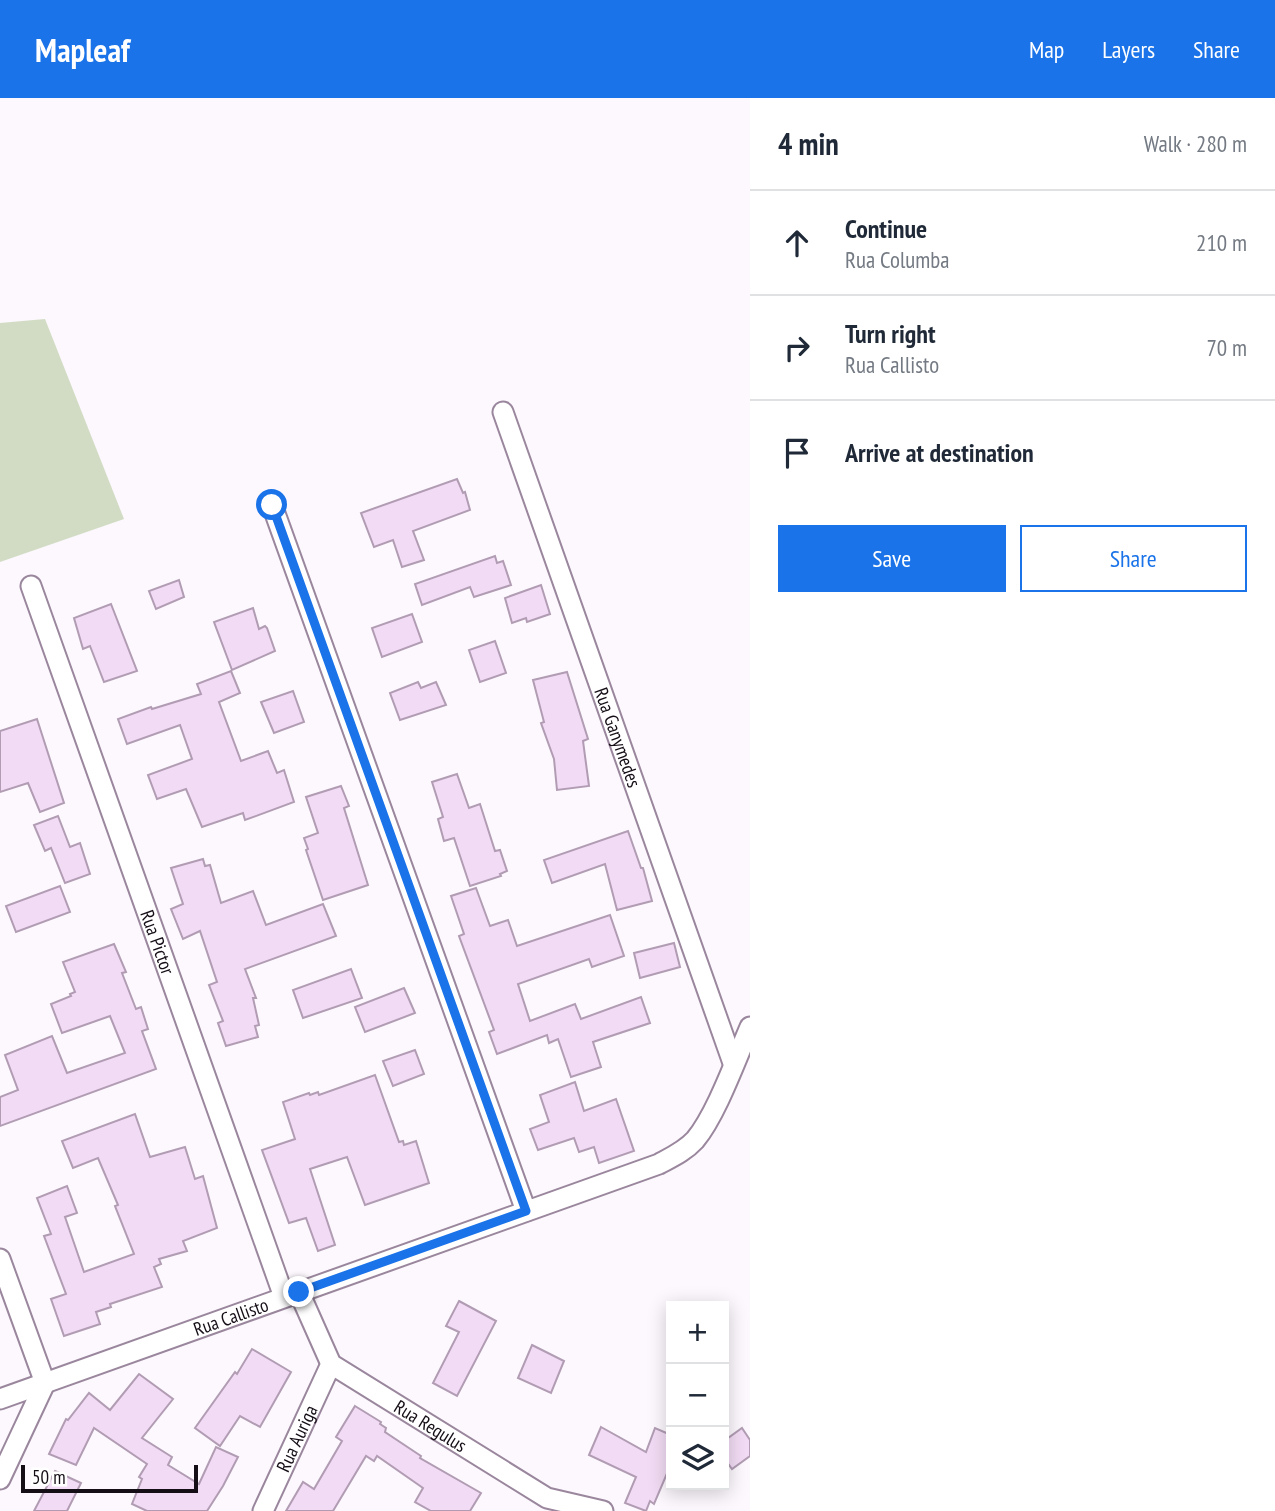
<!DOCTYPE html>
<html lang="en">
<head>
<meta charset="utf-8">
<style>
	body { margin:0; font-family:"PT Sans Narrow",sans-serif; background:#f6f6f7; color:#1f2937 }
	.controls { position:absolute; right:21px; bottom:21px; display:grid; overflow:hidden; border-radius:0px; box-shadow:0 4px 18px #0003 }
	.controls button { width:63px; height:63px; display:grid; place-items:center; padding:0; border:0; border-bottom:2px solid #e0e1e3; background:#fff; color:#1f2937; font:35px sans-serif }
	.scale { position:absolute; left:21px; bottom:18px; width:177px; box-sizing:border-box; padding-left:7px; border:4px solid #150e16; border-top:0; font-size:19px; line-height:24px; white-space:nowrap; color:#150e16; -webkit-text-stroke:5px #fff; paint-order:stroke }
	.stop { position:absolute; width:21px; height:21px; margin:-16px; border:5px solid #1a73e8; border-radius:50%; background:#fff }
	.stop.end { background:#1a73e8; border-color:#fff; box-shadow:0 2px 7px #0008 }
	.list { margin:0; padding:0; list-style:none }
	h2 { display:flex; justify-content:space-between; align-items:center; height:91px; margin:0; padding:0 28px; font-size:30px }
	h2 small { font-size:23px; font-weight:400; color:#747a83 }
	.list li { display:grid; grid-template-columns:46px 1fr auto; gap:21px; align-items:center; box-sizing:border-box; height:105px; padding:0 28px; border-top:2px solid #e0e1e3 }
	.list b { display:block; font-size:26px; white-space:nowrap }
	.list p { margin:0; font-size:23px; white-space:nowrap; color:#747a83 }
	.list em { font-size:23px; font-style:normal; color:#747a83 }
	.actions { display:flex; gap:14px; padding:21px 28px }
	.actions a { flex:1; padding:16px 0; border:2px solid #1a73e8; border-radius:0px; text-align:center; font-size:24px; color:#1a73e8 }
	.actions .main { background:#1a73e8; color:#fff }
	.icon { flex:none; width:38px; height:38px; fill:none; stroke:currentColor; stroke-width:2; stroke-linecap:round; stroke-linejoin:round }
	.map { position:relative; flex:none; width:750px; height:1413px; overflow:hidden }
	header { display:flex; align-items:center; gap:42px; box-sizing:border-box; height:98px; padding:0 35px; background:#1a73e8; color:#fff }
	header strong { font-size:33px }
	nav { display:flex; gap:38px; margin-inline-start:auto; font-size:24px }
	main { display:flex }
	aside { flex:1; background:#fff }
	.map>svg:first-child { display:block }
</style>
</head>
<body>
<header>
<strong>Mapleaf</strong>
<nav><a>Map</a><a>Layers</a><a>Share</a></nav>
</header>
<main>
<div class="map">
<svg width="750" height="1413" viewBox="0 0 750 1413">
	<rect width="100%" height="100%" fill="#fcf8fd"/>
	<!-- green -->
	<polygon fill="#d2dcc4" points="45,221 124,421 0,464 0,225"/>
	<!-- building -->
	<g fill="#f2dcf5" stroke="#b19cb4" stroke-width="2">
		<polygon points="457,381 463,395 465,394 470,412 413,433 424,462 402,469 393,442 374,449 361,415"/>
		<polygon points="495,458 497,465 503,463 511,487 474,499 470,489 422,507 415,486"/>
		<polygon points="179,482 184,499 156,511 149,493"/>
		<polygon points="541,487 550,516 527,524 526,520 512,525 505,500"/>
		<polygon points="111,506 137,573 104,584 90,548 83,551 74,520"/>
		<polygon points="253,510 259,531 265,528 267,530 275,553 232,572 214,524"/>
		<polygon points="412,516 422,544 382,559 372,530"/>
		<polygon points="495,543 506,575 480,584 469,552"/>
		<polygon points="231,573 240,595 219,604 241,663 268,653 277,675 284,672 294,704 245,722 243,715 202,729 186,691 157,701 148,677 192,661 180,627 127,646 118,621 151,609 152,611 201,596 197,586"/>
		<polygon points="567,574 588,641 583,643 589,688 557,692 554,661 541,625 544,624 533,582"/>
		<polygon points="418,584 421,590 436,584 446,607 400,622 390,595"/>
		<polygon points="293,593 304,624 274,635 261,604"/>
		<polygon points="37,621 64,705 40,714 28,685 0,694 0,633"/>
		<polygon points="457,676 469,710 480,706 495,753 500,752 507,773 500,776 501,778 470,788 454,740 444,743 438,721 443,719 432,684"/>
		<polygon points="341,688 349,708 344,710 368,787 323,802 306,752 308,751 304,740 318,735 306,699"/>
		<polygon points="58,718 70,749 80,745 90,776 65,785 51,750 45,753 34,727"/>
		<polygon points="628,733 641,770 643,770 652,803 617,812 605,766 552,785 544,762"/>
		<polygon points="203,761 205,768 210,767 221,805 253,793 266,827 323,806 336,838 245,871 256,900 253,900 259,927 255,928 258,939 226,948 218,925 223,923 209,887 217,884 200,833 183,841 171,811 183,806 171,770"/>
		<polygon points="60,788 70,814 16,834 6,808"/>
		<polygon points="476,790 490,828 508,822 517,848 610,817 624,858 592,869 589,861 518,886 530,923 575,906 581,921 641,899 650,925 593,944 601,969 571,979 558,941 549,945 547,937 497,956 489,934 494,932 459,838 464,836 451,798"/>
		<polygon points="674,845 680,869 640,880 634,855"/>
		<polygon points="114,846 126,874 122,875 136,911 141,909 148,931 142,933 156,971 0,1028 0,999 18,992 5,957 52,938 67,975 125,955 110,918 62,935 51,906 71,898 70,896 75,894 63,864"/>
		<polygon points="351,871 362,900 303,920 293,892"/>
		<polygon points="404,890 415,915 365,934 355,909"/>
		<polygon points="415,952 424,976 393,988 383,963"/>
		<polygon points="375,977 399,1044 403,1043 404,1047 416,1043 429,1085 365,1107 347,1059 310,1071 335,1147 318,1153 306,1120 289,1125 262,1052 295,1041 283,1004 309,995 310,997 318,994 319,997"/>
		<polygon points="575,984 584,1013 616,1001 634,1053 599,1065 594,1049 579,1054 574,1040 538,1052 530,1031 549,1024 540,997"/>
		<polygon points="135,1016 150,1059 185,1049 195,1081 203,1078 217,1130 183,1143 187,1153 159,1161 161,1166 154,1169 162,1189 110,1206 111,1209 96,1214 100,1226 64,1238 51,1201 66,1196 44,1138 51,1136 37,1100 67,1088 77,1115 65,1119 84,1174 134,1156 115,1108 118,1107 98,1060 73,1070 62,1043"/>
		<polygon points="459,1203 496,1223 457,1298 433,1285 459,1234 446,1228"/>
		<polygon points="532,1247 564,1263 551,1295 518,1280"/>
		<polygon points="252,1251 291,1274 260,1329 240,1318 220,1348 195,1330 235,1274 237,1276"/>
		<polygon points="139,1276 173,1301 142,1340 172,1359 168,1367 199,1386 216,1349 238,1359 223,1388 207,1413 147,1413 132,1406 142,1381 139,1379 147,1366 94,1330 76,1367 49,1356 66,1321 68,1322 89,1295 110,1312"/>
		<polygon points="355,1308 381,1324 380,1326 386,1330 385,1334 421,1358 420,1360 481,1395 470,1413 431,1413 415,1404 423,1390 377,1358 374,1363 366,1358 333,1413 286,1413 303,1384 314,1391 342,1343 336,1339"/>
		<polygon points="601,1329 646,1354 655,1330 671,1337 671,1366 654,1406 650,1403 646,1413 625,1405 636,1379 589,1357"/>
		<polygon points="742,1330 750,1342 750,1358 732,1371 724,1360 724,1343"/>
		<polygon points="55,1373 81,1385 67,1413 34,1413"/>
	</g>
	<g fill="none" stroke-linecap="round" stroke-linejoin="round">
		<defs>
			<g id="minor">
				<path id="s1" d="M 503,314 L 733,965"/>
				<polyline points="272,407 526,1113"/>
				<path id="s2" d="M 31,488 L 284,1199"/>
				<polyline points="0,1161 45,1285 0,1381"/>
				<path id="s3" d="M 299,1194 L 331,1266 L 547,1400 L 603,1413"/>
				<path id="s4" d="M 0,1301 L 659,1066 C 672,1059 685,1053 695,1042 C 716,1017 736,961 750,929"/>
				<path id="s5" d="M 263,1413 L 331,1266"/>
			</g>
		</defs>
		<!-- minor casing -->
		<use href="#minor" stroke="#9a869d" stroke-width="23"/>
		<!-- minor -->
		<use href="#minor" stroke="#fff" stroke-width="19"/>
	</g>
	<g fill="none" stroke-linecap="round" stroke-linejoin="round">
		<!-- route -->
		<polyline stroke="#1a73e8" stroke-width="9" points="272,407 526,1113 299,1194"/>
	</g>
	<g text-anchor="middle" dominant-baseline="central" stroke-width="5" stroke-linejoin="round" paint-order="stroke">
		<!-- street labels -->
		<g font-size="19" fill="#150e16" stroke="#fff">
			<text stroke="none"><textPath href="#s1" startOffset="345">Rua Ganymedes</textPath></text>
			<text stroke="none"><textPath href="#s2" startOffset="378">Rua Pictor</textPath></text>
			<text stroke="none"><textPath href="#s4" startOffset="245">Rua Callisto</textPath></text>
			<text stroke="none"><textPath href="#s3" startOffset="196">Rua Regulus</textPath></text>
			<text stroke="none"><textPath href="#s5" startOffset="80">Rua Auriga</textPath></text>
		</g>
	</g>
</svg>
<div class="controls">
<button>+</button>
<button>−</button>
<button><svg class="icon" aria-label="layers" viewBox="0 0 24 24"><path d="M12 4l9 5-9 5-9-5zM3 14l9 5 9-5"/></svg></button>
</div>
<div class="scale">50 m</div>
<div class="stop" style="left:272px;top:407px"></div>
<div class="stop end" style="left:299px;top:1194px"></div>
</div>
<aside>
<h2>4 min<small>Walk · 280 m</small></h2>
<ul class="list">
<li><svg class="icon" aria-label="ahead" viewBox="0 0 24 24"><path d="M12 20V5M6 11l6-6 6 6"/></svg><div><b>Continue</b><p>Rua Columba</p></div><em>210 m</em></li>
<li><svg class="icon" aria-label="right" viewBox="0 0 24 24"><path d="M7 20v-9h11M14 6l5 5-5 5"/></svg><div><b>Turn right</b><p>Rua Callisto</p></div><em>70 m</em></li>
<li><svg class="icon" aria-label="arrive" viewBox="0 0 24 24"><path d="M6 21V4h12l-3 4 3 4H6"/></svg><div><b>Arrive at destination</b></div></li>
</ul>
<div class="actions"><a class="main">Save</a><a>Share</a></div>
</aside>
</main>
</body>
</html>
